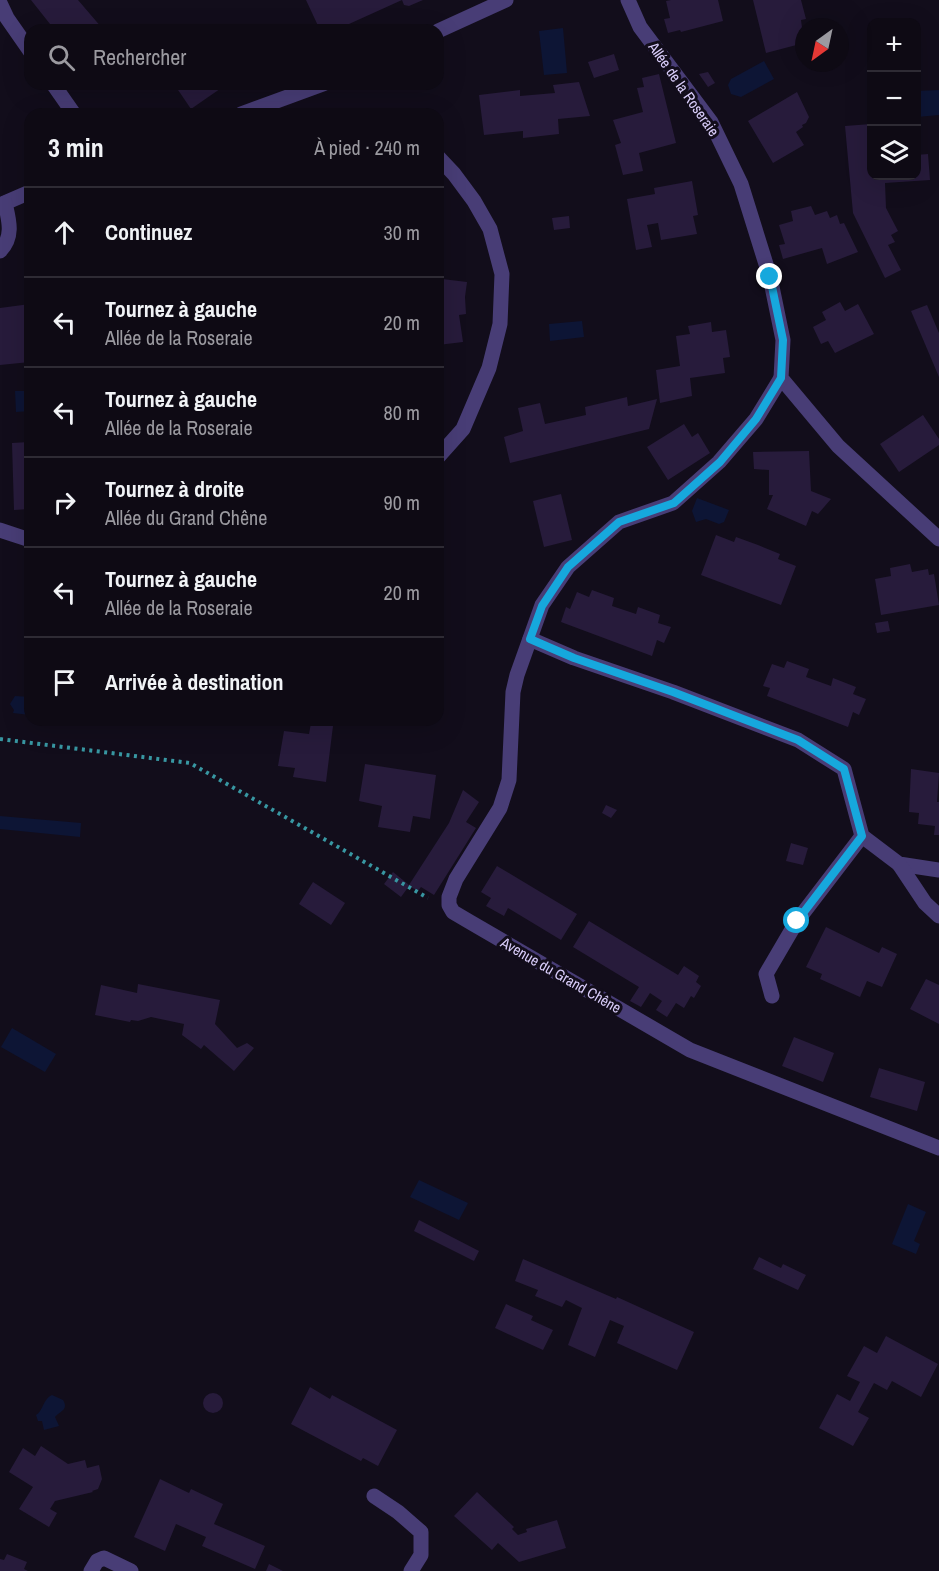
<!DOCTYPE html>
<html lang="fr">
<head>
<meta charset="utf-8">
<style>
	body { margin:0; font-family:"Archivo Narrow",sans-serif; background:#17131d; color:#f1f3f6 }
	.controls { position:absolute; right:18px; top:18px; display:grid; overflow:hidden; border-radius:12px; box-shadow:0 6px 24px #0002 }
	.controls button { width:54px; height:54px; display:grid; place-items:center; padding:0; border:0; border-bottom:2px solid #2e2b34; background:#0e0a14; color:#f1f3f6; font:30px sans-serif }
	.compass { position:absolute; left:795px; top:18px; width:54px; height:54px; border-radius:50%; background:#0e0a14; box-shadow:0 6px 24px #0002; rotate:213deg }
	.stop { position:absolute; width:18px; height:18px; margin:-14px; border:4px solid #16a8dd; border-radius:50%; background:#fff }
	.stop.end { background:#16a8dd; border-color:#fff; box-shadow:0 2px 6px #0008 }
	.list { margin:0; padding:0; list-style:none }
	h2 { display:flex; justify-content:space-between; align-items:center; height:78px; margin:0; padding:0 24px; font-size:26px }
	h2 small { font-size:20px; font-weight:400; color:#9b9aa0 }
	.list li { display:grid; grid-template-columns:39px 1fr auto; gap:18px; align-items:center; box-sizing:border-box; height:90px; padding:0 24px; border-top:2px solid #2e2b34 }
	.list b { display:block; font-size:22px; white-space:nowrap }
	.list p { margin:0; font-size:20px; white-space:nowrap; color:#9b9aa0 }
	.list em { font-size:20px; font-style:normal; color:#9b9aa0 }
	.icon { flex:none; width:33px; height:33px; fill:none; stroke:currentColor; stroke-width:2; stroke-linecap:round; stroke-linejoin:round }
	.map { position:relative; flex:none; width:939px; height:1571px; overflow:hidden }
	.search { position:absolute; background:#0e0a14; box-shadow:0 6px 24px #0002; left:24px; top:24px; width:420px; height:66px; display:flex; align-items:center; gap:15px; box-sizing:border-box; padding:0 21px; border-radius:18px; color:#9b9aa0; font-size:22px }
	.panel { position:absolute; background:#0e0a14; box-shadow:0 6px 24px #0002; left:24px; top:108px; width:420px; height:618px; border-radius:18px }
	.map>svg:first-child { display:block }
</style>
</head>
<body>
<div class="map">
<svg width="939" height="1571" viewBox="0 0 939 1571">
	<rect width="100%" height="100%" fill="#120d1b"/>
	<!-- water -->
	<g fill="#0d1535">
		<polygon points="563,28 567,73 544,75 539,31"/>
		<polygon points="764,61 774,79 741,97 731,94 728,85 731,79"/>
		<polygon points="939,90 939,115 917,117 917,91"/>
		<polygon points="582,321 584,337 550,341 549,324"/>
		<polygon points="15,391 30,391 30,411 16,412"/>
		<polygon points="697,498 729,510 724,522 719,524 706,519 696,522 692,511"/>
		<polygon points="15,696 30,697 30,715 13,713 14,710 10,704"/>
		<polygon points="0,816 81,823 80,837 0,829"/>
		<polygon points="12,1028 56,1054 45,1072 1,1047"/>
		<polygon points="419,1180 468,1203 459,1220 410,1197"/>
		<polygon points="908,1204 926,1212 914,1241 920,1244 916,1254 892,1244"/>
		<path d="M 52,1395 L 63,1400 C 69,1410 60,1411 55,1417 L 59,1426 L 44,1430 L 42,1421 L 38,1421 L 36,1415 C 43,1411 43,1399 52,1395 Z"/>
	</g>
	<!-- building -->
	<g fill="#271b3b">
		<polygon points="31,0 78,0 102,28 99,30 50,30 47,26 50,24"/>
		<polygon points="306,0 423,0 409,6 404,5 402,0 349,24 350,30 320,30"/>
		<polygon points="671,0 718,0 723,21 681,32 680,30 668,33 664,19 670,18 666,1"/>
		<polygon points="753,0 801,0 806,19 801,20 804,43 766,53"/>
		<polygon points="614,54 619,70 594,78 588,62"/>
		<polygon points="708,72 715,83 708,87 699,74"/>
		<polygon points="659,74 676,143 639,153 643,171 623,175 615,145 621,143 613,120 643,112 637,88 644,87 642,78"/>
		<polygon points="579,82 590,116 558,119 559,134 523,138 523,131 484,135 479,95 520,90 520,96 555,93 553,85"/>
		<polygon points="174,84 227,84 191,109"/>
		<polygon points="797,92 809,117 806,123 802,125 803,127 796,132 804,145 773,163 748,121"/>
		<polygon points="871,124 872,176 916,176 916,155 928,154 930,180 885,183 886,208 898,231 891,235 895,242 888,245 901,270 885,278 853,213 845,126"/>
		<polygon points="692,181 698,215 693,216 697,234 661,240 658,223 647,225 652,247 636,250 627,199 655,194 654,188"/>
		<polygon points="811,206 815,215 827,211 830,218 837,215 840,224 844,223 858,252 827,264 822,248 783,259 779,245 785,244 779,225 793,221 791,211"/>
		<polygon points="569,216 570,228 554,230 552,218"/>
		<polygon points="442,279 467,282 465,297 466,314 459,315 463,342 438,345 438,307"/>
		<polygon points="840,302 845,311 858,304 874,334 835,353 828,341 821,344 813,327 826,320 822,312"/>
		<polygon points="30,304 30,362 0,365 0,308"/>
		<polygon points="927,305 939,333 939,377 911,311"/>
		<polygon points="711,322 712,332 726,330 730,357 723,358 725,373 690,378 692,396 660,403 656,370 680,366 676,336 690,334 688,326"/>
		<polygon points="627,397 628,406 657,399 649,429 510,463 504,437 523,431 518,408 540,403 545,424 586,415 585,407"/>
		<polygon points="923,415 939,439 939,445 899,472 880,444"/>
		<polygon points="684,424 692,437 698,433 710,453 668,480 647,447"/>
		<polygon points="29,442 30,509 14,510 12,443"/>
		<polygon points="809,451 811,491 831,499 818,514 812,511 806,526 767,509 773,495 769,495 769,470 754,469 753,452"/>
		<polygon points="561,494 572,540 544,547 533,501"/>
		<polygon points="716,535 734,542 736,537 758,545 780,554 778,559 796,566 781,605 701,575"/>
		<polygon points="910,564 912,572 928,569 929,575 934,574 939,605 881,615 875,579 891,576 890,568"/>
		<polygon points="592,590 614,598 612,606 636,614 638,607 660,615 658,623 671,627 664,643 657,640 652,656 561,622 566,607 570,609 577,592 589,597"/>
		<polygon points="888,621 890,631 877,633 875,623"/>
		<polygon points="787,661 809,669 806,677 831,686 833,678 856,687 853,694 866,699 859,715 853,712 848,727 767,696 770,688 763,686 772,664 784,668"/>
		<polygon points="311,723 333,726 326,782 293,777 295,768 278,766 284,731 309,734"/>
		<polygon points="365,764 436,775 430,819 413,816 410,832 378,827 382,806 359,801"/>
		<polygon points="911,769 939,773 937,802 939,802 939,835 934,835 935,826 918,824 919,813 909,812"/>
		<polygon points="463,790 479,802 466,822 476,828 434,895 421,887 418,891 409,886 401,897 384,884 393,872 409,885 449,823"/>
		<polygon points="606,805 617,810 611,818 602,813"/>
		<polygon points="791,843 808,848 803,865 786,861"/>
		<polygon points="497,866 577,914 561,940 508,908 504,916 486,906 491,898 481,892"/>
		<polygon points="313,882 345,903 331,925 299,904"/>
		<polygon points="589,921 678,975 684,966 699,976 696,982 701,986 694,998 691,996 684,1008 676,1003 667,1017 656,1010 662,1001 650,993 641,1007 630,1001 639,987 573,947"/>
		<polygon points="826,927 879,953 882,947 897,954 882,987 867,981 860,997 820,979 822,974 806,967"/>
		<polygon points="926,979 939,985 939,1024 910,1009"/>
		<polygon points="138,984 220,1000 215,1024 237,1048 247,1043 254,1048 234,1071 204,1045 201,1049 182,1035 184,1024 151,1017 138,1021 131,1020 130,1022 95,1015 101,985 137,993"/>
		<polygon points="794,1037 834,1053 823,1082 782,1066"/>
		<polygon points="879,1068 925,1082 917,1111 870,1097"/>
		<polygon points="419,1220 479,1251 474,1261 414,1231"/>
		<polygon points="759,1257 781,1268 783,1264 806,1275 798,1290 753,1269"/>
		<polygon points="523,1259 616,1299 617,1297 694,1332 677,1370 617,1343 624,1326 610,1320 595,1357 568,1345 582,1308 566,1300 562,1307 535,1296 538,1290 515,1281"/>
		<polygon points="506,1304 533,1316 531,1320 553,1330 543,1350 495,1328"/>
		<polygon points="886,1336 938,1364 921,1397 892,1381 887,1390 874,1383 858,1412 869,1418 853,1446 819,1428 837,1394 850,1401 860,1382 847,1376 864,1346 877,1353"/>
		<polygon points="310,1387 330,1399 332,1395 397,1430 378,1466 363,1458 361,1461 291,1424"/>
		<circle cx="213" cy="1403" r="10"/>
		<polygon points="41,1446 68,1464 85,1460 87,1468 99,1465 102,1479 98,1489 92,1491 93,1492 55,1501 50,1509 57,1513 49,1527 19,1509 33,1487 9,1472 23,1448 35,1456"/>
		<polygon points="160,1479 189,1493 191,1489 223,1504 214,1524 265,1546 255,1569 202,1546 206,1537 176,1524 165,1551 134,1537"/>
		<polygon points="477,1492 514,1527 512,1529 518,1535 527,1532 526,1529 557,1520 566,1548 519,1562 498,1543 492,1550 454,1516"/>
		<polygon points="7,1554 27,1562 24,1569 28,1571 0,1571 0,1559 4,1560"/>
		<polygon points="269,1564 283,1571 266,1571"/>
	</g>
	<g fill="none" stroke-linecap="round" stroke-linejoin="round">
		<!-- path -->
		<polyline stroke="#3897a2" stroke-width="4" stroke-dasharray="3 4.5" stroke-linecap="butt" points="0,739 190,763 428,898"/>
		<!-- minor -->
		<g stroke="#483d76" stroke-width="15">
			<polyline points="628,0 640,27 711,122 741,184 770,277 783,340 781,378 838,446 939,539"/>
			<polyline points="0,3 7,18 30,51"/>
			<polyline points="438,31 506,0"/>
			<polyline points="53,84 74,114"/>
			<polyline points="241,114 323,84"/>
			<polyline points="438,157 454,174 474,201 490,229 502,274 500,324 489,368 463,429 438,457"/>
			<polyline points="0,205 30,192"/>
			<path d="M 0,251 C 14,237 9,220 5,203"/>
			<polyline points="781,378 756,419 719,462 673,503 619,522 568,567 542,605 517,675 513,692 509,780 500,808 456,879 449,897 449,905 453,912 470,922 690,1050 939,1148"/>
			<polyline points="0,530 30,540"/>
			<polyline points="530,639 574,658 673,692 798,740 844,769 862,836 899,864 939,870"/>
			<polyline points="899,864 925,903 939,916"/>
			<polyline points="772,996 766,974 797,921 862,836"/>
			<polyline points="374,1496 398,1512 421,1532 421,1555 411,1571"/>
			<polyline points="91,1571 97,1561 104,1558 131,1571"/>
		</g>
	</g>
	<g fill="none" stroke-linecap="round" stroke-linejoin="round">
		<!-- route -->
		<polyline stroke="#16a8dd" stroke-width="8" points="770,277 783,340 781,378 756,419 720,462 674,503 619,522 568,567 542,606 530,639 574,658 673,692 798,740 844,769 862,836 797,921"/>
	</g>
	<g text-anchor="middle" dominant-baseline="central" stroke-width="6" stroke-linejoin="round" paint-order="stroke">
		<!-- street labels -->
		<g font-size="15" fill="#d9cdfa" stroke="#120d1b">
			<text transform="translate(684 89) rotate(55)">Allée de la Roseraie</text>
			<text transform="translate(561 975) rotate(30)">Avenue du Grand Chêne</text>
		</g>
	</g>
</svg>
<div class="controls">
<button>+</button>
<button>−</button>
<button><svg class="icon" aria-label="layers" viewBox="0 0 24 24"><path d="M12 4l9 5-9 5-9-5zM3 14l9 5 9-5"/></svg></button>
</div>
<svg class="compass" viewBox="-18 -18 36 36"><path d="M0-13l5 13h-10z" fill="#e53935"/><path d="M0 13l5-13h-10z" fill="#9b9aa0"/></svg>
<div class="stop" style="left:797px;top:921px"></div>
<div class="stop end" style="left:770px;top:277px"></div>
<div class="search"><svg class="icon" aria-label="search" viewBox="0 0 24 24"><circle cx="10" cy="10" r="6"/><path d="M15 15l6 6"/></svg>Rechercher</div>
<section class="panel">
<h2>3 min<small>À pied · 240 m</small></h2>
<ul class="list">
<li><svg class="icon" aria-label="ahead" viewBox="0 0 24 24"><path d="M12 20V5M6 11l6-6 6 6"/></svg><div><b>Continuez</b></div><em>30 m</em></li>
<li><svg class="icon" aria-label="left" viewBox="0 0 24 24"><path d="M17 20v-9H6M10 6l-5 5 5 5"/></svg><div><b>Tournez à gauche</b><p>Allée de la Roseraie</p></div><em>20 m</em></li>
<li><svg class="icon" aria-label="left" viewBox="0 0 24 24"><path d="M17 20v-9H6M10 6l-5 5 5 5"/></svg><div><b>Tournez à gauche</b><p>Allée de la Roseraie</p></div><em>80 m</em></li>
<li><svg class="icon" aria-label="right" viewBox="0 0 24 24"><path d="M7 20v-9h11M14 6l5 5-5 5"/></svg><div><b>Tournez à droite</b><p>Allée du Grand Chêne</p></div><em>90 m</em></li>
<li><svg class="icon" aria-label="left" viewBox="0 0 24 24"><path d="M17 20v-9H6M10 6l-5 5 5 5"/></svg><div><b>Tournez à gauche</b><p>Allée de la Roseraie</p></div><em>20 m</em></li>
<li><svg class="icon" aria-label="arrive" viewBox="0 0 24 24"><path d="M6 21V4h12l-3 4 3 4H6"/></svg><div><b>Arrivée à destination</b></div></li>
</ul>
</section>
</div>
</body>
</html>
